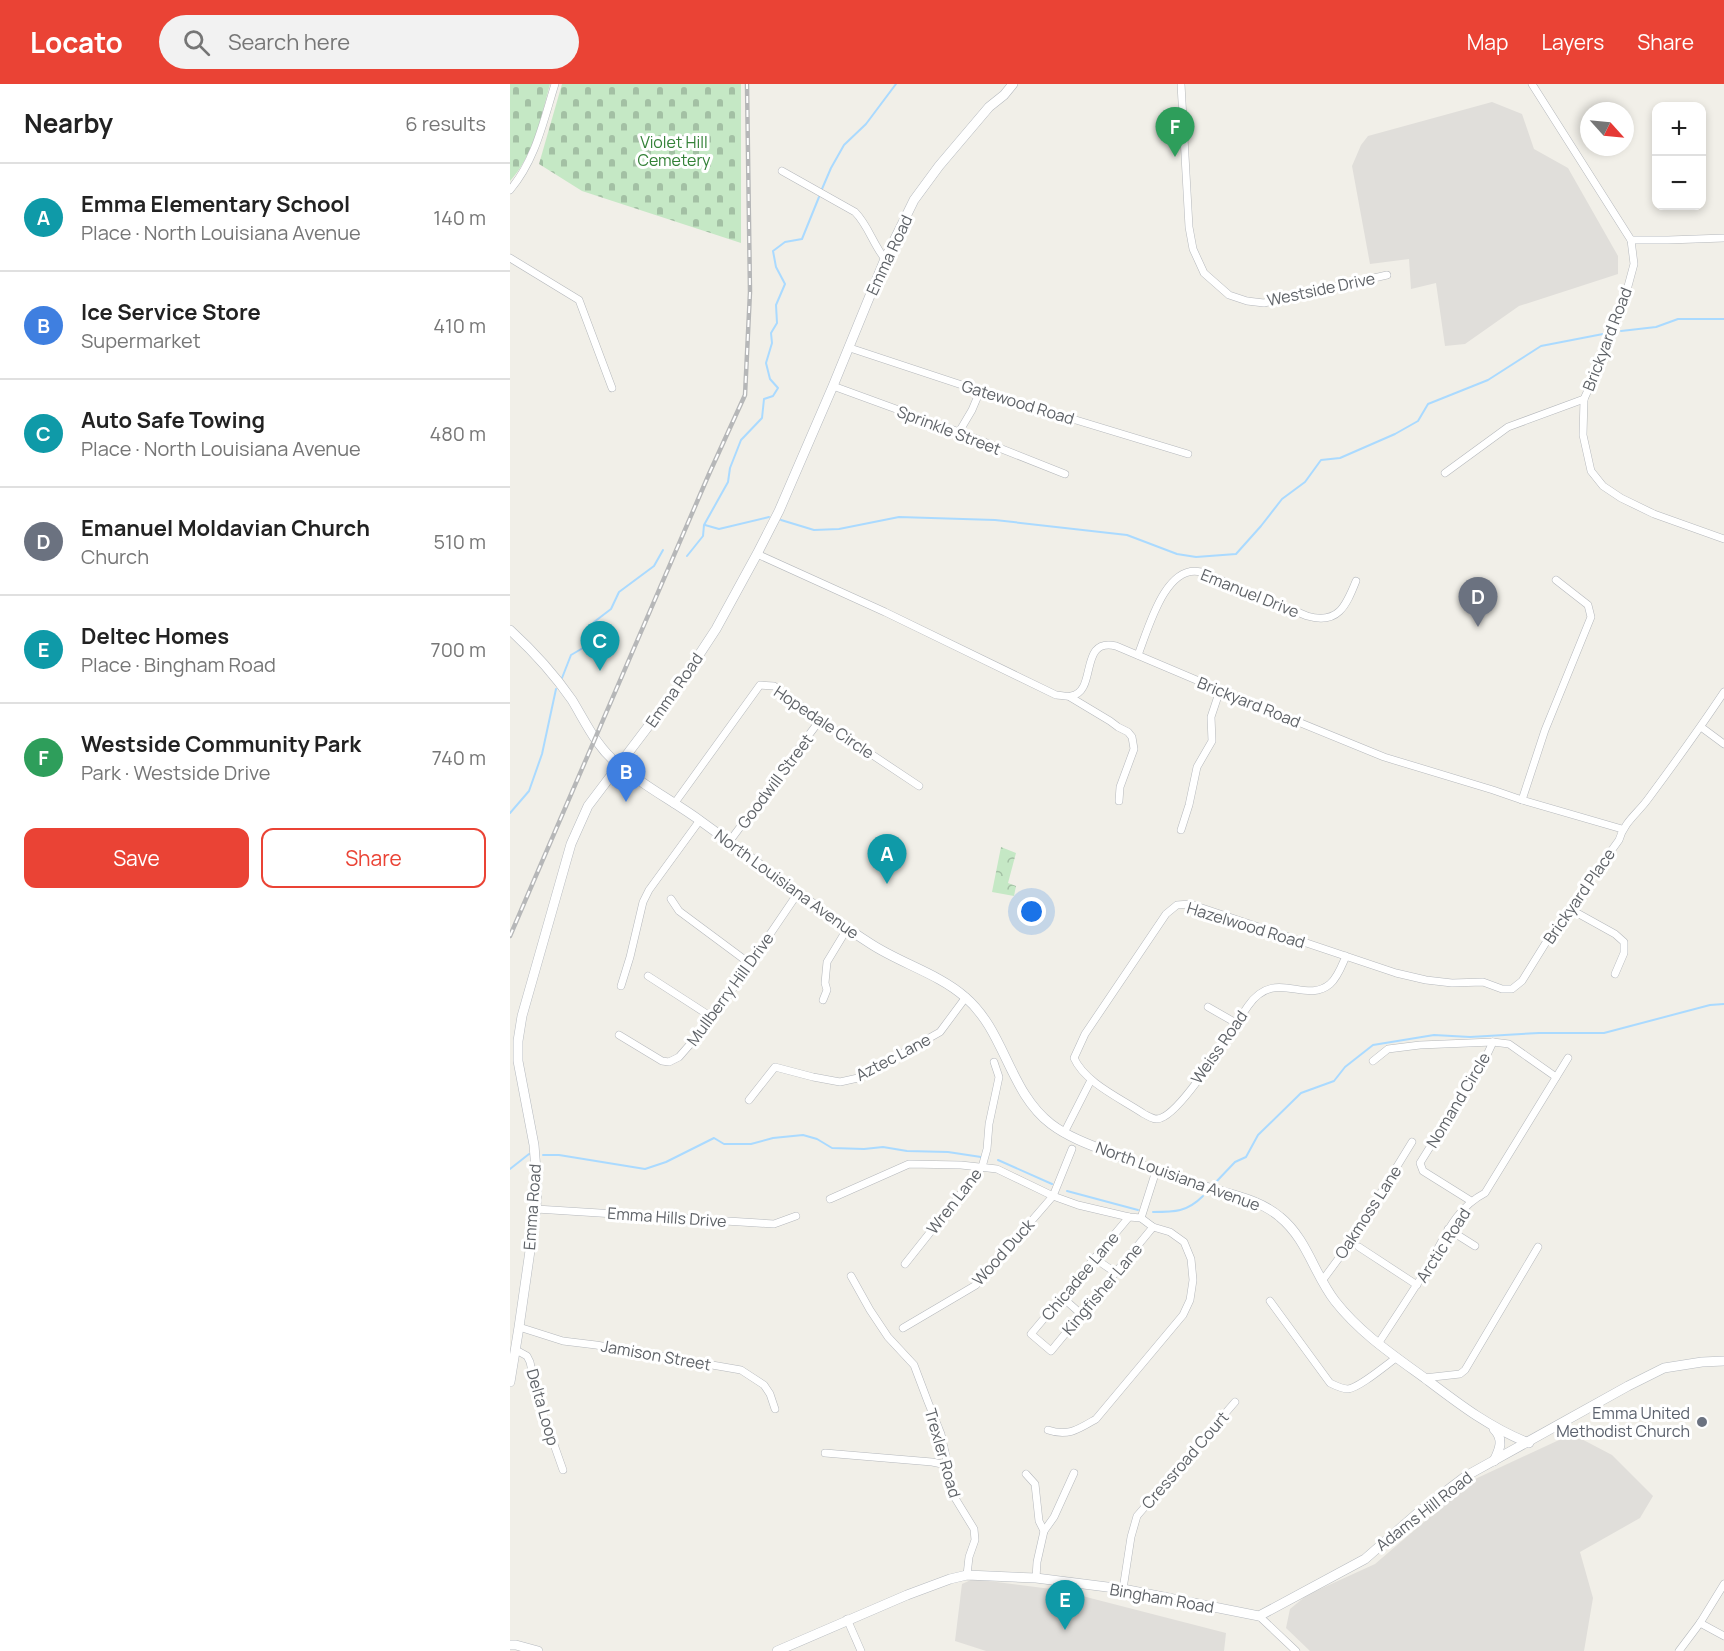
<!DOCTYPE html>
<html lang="en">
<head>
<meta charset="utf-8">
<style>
	body { margin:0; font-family:Manrope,sans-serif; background:#f2f2f2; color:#222 }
	.controls { position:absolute; right:18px; top:18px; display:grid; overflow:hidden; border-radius:12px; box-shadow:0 3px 9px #0003 }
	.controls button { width:54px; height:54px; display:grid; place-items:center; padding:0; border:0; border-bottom:2px solid #e0e0e0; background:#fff; color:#222; font:30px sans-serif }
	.compass { position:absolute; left:1070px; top:18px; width:54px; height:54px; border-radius:50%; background:#fff; box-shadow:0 3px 9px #0003; rotate:117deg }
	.you { position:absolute; left:522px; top:828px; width:21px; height:21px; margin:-15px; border:4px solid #fff; border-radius:50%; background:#1a73e8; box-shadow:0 0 0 9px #1a73e833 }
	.badge { display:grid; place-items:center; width:39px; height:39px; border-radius:50%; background:#ea4335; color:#fff; font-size:20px; font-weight:700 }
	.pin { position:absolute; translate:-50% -50px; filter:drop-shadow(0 2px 3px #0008) }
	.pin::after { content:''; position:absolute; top:32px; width:21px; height:18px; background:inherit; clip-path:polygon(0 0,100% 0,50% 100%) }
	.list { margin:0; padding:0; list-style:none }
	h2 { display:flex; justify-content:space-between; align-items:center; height:78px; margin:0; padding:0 24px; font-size:26px }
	h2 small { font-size:20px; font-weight:400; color:#767676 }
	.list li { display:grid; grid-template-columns:39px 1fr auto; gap:18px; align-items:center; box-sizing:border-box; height:108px; padding:0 24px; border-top:2px solid #e0e0e0 }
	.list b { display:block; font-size:22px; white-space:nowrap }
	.list p { margin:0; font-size:20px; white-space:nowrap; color:#767676 }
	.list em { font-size:20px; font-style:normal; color:#767676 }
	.actions { display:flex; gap:12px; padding:18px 24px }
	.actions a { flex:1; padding:14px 0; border:2px solid #ea4335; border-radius:12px; text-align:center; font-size:21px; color:#ea4335 }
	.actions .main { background:#ea4335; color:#fff }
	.icon { flex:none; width:33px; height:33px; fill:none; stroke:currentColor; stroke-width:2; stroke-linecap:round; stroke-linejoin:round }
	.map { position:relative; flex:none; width:1214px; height:1567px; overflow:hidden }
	header { display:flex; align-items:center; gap:36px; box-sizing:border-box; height:84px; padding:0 30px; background:#ea4335; color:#fff }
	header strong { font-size:28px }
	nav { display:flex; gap:33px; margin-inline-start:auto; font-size:21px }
	.search { width:420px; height:54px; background:#f2f2f2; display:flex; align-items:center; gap:15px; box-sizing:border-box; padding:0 21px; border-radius:33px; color:#767676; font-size:22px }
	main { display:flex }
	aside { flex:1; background:#fff }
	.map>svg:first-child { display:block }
</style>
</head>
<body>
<header>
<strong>Locato</strong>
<div class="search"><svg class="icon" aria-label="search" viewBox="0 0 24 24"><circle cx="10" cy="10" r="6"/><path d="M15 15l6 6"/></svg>Search here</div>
<nav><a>Map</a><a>Layers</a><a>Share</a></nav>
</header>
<main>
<aside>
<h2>Nearby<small>6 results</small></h2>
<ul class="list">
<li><span class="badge" style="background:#0f9aa8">A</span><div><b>Emma Elementary School</b><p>Place · North Louisiana Avenue</p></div><em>140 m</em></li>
<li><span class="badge" style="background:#3f7fe0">B</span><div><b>Ice Service Store</b><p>Supermarket</p></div><em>410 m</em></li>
<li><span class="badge" style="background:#0f9aa8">C</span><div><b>Auto Safe Towing</b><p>Place · North Louisiana Avenue</p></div><em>480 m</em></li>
<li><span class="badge" style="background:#6b7280">D</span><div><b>Emanuel Moldavian Church</b><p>Church</p></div><em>510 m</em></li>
<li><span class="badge" style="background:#0f9aa8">E</span><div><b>Deltec Homes</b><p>Place · Bingham Road</p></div><em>700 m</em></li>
<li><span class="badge" style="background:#2e9e5b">F</span><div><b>Westside Community Park</b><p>Park · Westside Drive</p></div><em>740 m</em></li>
</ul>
<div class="actions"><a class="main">Save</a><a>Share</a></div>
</aside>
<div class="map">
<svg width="1214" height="1567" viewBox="0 0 1214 1567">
	<defs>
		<pattern id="cemetery-stones" width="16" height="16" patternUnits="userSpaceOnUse" patternTransform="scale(1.5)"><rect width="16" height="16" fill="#c5e8c5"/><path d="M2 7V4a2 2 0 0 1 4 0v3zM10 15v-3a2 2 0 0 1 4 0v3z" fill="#a3c0a4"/></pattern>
		<pattern id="park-crowns" width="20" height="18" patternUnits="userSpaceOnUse" patternTransform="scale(1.5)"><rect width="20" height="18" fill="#c5e8c5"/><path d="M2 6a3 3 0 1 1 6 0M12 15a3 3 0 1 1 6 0" fill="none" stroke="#a3c0a4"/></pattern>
	</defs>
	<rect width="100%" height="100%" fill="#f1efe8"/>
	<!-- industrial -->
	<g fill="#e0deda">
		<polygon points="982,18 1012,30 1024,65 1058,84 1108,172 1108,190 1009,222 955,260 935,262 926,199 901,205 899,175 860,180 842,82 851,61 858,52"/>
		<polygon points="1062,1350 1102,1371 1143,1412 1130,1434 1070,1468 1083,1514 1074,1567 800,1567 776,1544 780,1525 797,1511 865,1480 963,1396"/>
		<polygon points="463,1495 549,1506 716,1549 714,1567 476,1567 445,1557 452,1500"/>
	</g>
	<!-- cemetery -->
	<g fill="url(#cemetery-stones)">
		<path d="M 0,0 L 40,0 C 31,33 24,71 0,97 Z"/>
		<polygon points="52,0 231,0 231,159 72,107 29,80"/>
	</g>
	<!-- park -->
	<polygon fill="url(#park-crowns)" points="491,763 506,769 498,799 506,802 504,812 482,808"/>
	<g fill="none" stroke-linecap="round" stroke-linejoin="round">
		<!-- stream -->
		<g stroke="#aadaff" stroke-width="2">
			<polyline points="312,105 321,84 334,61 356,40 386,0"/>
			<polyline points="1111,247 1146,243 1168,235 1214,235"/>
			<polyline points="271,436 304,446 329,445 389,433 485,436 617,451 667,470 686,473 726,470 751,442 772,415 795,398 811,376 830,374 885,350 908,337 918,320 978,296 1031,262 1093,250"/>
			<polyline points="195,441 209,445 259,433"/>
			<polyline points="177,472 193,452 194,441 218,398 220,384 231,356 252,334 254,315 263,312 268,304 260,295 256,279 262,259 261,249 267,239 266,221 275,200 266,183 263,167 275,158 292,155 309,113"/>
			<polyline points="52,594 61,571 78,561 84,538 101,525 109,508 144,482 153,466"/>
			<polyline points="0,729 19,707 32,670 46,605"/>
			<polyline points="33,1071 49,1071 135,1085 156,1078 204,1054 214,1060 241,1060 263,1054 293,1051 307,1055 322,1064 354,1065 373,1063 397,1067 438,1068 471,1073"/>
			<polyline points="488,1076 542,1100"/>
			<polyline points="0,1085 19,1070"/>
			<polyline points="705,1099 725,1078 736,1073 748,1051 791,1009 824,997 835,983 863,961 924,951 960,953 1029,949 1094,949 1200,921 1214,920"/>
			<polyline points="557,1107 628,1126"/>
			<path d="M 643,1128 C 665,1128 677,1128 693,1112"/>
		</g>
		<defs>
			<g id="street">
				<polyline points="671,0 679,143 683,165 694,189 719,211 737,217 754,219 877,191"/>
				<polyline points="1022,0 1121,156 1124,180 1114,217 1094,271 1074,315 1073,351 1081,387 1093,402 1111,414 1144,430 1214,455"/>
				<path d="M 272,87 L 345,128 C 358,141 363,160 375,175"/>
				<path d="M 0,106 C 26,75 33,38 45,0"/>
				<polyline points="1121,156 1158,156 1214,154"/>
				<polyline points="0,174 69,216 102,304"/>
				<polyline points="340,264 470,307 678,370"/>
				<polyline points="323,302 449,348 555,390"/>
				<polyline points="449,348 462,326 470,307"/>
				<polyline points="935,389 998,343 1074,315"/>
				<path d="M 247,470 L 375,528 L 546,611 C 551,611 556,613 561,612 C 588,608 568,553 606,562 L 710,606 L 874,673 L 983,706 L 1012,716 L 1112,745"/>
				<path d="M 628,571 C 638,546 655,479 691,488 L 797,532 C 828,541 836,522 846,497"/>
				<polyline points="560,613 600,637 608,643 618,648 622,653 624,665 610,703 609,717"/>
				<polyline points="1191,643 1214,660"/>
				<polyline points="1012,716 1035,646 1081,533 1078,521 1046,496"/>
				<polyline points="164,720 250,601 264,602 310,636 409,702"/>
				<polyline points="671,746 679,721 687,683 702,657 701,633 710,606"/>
				<polyline points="219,758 310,636"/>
				<polyline points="161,815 169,827 239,879"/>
				<polyline points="1060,825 1105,850 1114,858 1114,869 1105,890"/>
				<path d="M 836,872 C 832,881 828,893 820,900 C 795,921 765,883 738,922 C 722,945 674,1026 651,1034 C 645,1037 640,1033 634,1030 C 612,1015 575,999 564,974 L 575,950 L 656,830 L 667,821 L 680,820 L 886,889 L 916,896 L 942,899 L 973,898 L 992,905 L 1002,905 L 1012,897 L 1040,852 L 1109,756 C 1114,738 1128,729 1138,715 C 1164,680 1190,644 1214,608"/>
				<polyline points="138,892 203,934"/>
				<polyline points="111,902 120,873 133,818 139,806 190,736"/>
				<polyline points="313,916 317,906 315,899 317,878 337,845"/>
				<polyline points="698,923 726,939"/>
				<polyline points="109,951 152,977 159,978 169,973 203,934 288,809"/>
				<polyline points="863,977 878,965 910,961 983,958 999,960 1046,993"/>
				<polyline points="239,1016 265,983 303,993 330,998 348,994 430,948 456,913"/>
				<polyline points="554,1049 581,996"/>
				<path d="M 320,1115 L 399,1080 L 451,1081 L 487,1085 L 543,1112 L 568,1121 L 619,1133 L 631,1134 L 643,1143 L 660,1148 L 674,1158 L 681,1175 L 683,1196 L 680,1216 L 673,1231 L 586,1335 C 569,1345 558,1353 538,1346"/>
				<polyline points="961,1117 913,1087 910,1079 975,975 983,958"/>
				<polyline points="26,1125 264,1140 286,1132"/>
				<polyline points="619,1133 521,1250 541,1267 643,1143"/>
				<polyline points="631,1134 646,1087"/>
				<polyline points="938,1145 965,1162"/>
				<polyline points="849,1163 907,1201"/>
				<polyline points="584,1174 606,1189"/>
				<polyline points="395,1180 472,1083 477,1065 479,1040 489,993 484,978"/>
				<polyline points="341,1192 360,1226 378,1253 404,1281 418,1318 431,1350 445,1414 464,1445 465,1456 459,1473 457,1491"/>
				<polyline points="812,1197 840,1159 902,1058"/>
				<polyline points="552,1213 571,1230"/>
				<path d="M 760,1217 L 820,1299 C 826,1302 832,1305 838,1305 C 849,1304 876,1281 886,1274"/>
				<polyline points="9,1243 53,1257 86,1261 231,1286 254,1301 260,1310 265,1325"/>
				<polyline points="393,1244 466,1201 543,1112 562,1065"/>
				<path d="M 868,1260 C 883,1237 899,1213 914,1189 C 933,1159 942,1126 975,1109 L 1058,974"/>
				<polyline points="6,1266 17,1272 20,1278 28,1315 53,1386"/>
				<polyline points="914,1294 950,1290 955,1286 1028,1163"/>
				<polyline points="315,1369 422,1378 437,1381"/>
				<polyline points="516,1390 525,1400 529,1437 534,1447"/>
				<polyline points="526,1494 527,1478 534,1447 544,1433 564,1389"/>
				<polyline points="613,1505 621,1453 627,1432 725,1318"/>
				<polyline points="749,1532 786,1567"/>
				<polyline points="337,1535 351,1567"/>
				<polyline points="1190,1539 1214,1552"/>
				<polyline points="1169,1567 1190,1539 1214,1500"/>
			</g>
			<g id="secondary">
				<path d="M 0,546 C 23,567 44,590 62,616 C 76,639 87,664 109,681 C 135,703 165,718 192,738 C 249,779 303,823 361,860 C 390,879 429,890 455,913 C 495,947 499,1008 541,1040 C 558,1053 580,1061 601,1069 C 632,1082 663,1094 696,1103 C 721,1111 749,1115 770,1133 C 797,1155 804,1190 825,1217 C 850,1249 883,1271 916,1295 C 949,1320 980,1344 1019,1359"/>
				<polyline points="0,1298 9,1243 26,1125 27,1099 24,1061 8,977 8,957 12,932 61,760 78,722 168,603 206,545 247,470 269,427 323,302 375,175 404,116 429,82 479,23 494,11 503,0"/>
				<path d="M 984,1345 C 994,1355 990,1365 984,1377"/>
				<polyline points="0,1561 6,1561 28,1567"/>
				<polyline points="267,1567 397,1511 440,1495 457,1491 526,1494 613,1505 749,1532 855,1475 910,1427 956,1392 1118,1302 1154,1284 1192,1278 1214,1277"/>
			</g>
		</defs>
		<!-- street casing -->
		<use href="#street" stroke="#b5b8bc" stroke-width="8"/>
		<!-- secondary casing -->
		<use href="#secondary" stroke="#b6babf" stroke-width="10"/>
		<!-- street -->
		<use href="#street" stroke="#fff" stroke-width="7"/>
		<!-- secondary -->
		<use href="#secondary" stroke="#fff" stroke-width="9"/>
		<defs>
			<polyline id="rail" points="0,852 199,390 235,311 240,208 237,0"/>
		</defs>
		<!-- rail casing -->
		<use href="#rail" stroke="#b6b7b8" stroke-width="4.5"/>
		<!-- rail -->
		<use href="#rail" stroke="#fff" stroke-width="2" stroke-dasharray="7" stroke-linecap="butt"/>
	</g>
	<!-- markers -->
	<circle fill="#6b7280" stroke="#fff" stroke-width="2" cx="1192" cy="1338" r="6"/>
	<g text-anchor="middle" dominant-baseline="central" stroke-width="6" stroke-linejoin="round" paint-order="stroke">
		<!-- park labels -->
		<g font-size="16" fill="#348238" stroke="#fff">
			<text x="164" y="58">Violet Hill<tspan x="164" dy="18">Cemetery</tspan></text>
		</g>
		<!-- street labels -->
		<g font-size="16" fill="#5f6368" stroke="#fff">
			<text transform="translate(379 171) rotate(-65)">Emma Road</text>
			<text transform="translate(811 205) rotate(-12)">Westside Drive</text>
			<text transform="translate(1097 255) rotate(-69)">Brickyard Road</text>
			<text transform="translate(508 318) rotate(17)">Gatewood Road</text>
			<text transform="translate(439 346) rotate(21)">Sprinkle Street</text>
			<text transform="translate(740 509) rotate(22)">Emanuel Drive</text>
			<text transform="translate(164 606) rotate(-55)">Emma Road</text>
			<text transform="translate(739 618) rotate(22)">Brickyard Road</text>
			<text transform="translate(314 638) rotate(34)">Hopedale Circle</text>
			<text transform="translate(265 697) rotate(-53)">Goodwill Street</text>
			<text transform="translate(277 800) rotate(36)">North Louisiana Avenue</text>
			<text transform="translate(1069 812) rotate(-55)">Brickyard Place</text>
			<text transform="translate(736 841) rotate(17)">Hazelwood Road</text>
			<text transform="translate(220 905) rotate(-54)">Mullberry Hill Drive</text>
			<text transform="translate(709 963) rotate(-55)">Weiss Road</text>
			<text transform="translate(383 973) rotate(-28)">Aztec Lane</text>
			<text transform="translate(948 1016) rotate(-59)">Nomand Circle</text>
			<text transform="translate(668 1092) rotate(20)">North Louisiana Avenue</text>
			<text transform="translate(444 1117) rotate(-52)">Wren Lane</text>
			<text transform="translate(22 1123) rotate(-86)">Emma Road</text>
			<text transform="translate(858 1128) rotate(-57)">Oakmoss Lane</text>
			<text transform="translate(157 1133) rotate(4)">Emma Hills Drive</text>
			<text transform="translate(933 1161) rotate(-57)">Arctic Road</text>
			<text transform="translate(493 1168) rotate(-48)">Wood Duck</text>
			<text transform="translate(570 1192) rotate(-50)">Chicadee Lane</text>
			<text transform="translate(592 1205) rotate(-50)">Kingfisher Lane</text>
			<text transform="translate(146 1271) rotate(10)">Jamison Street</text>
			<text transform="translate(33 1323) rotate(74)">Delta Loop</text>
			<text transform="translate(433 1369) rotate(74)">Trexler Road</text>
			<text transform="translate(675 1376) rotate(-49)">Cressroad Court</text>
			<text transform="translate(914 1427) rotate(-38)">Adams Hill Road</text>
			<text transform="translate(652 1514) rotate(10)">Bingham Road</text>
		</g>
		<!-- worship labels -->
		<g font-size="16" fill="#5b616d" stroke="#fff" text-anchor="end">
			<text x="1180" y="1329">Emma United<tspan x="1180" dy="18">Methodist Church</tspan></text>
		</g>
	</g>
</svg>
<div class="controls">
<button>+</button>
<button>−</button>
</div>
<svg class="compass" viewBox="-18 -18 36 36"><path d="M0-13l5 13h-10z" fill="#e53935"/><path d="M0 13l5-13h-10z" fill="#767676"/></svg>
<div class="you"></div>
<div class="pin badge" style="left:377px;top:800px;background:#0f9aa8">A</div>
<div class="pin badge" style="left:116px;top:718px;background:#3f7fe0">B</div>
<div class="pin badge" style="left:90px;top:587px;background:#0f9aa8">C</div>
<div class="pin badge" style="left:968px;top:543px;background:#6b7280">D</div>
<div class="pin badge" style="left:555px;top:1546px;background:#0f9aa8">E</div>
<div class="pin badge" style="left:665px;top:73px;background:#2e9e5b">F</div>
</div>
</main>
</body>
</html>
